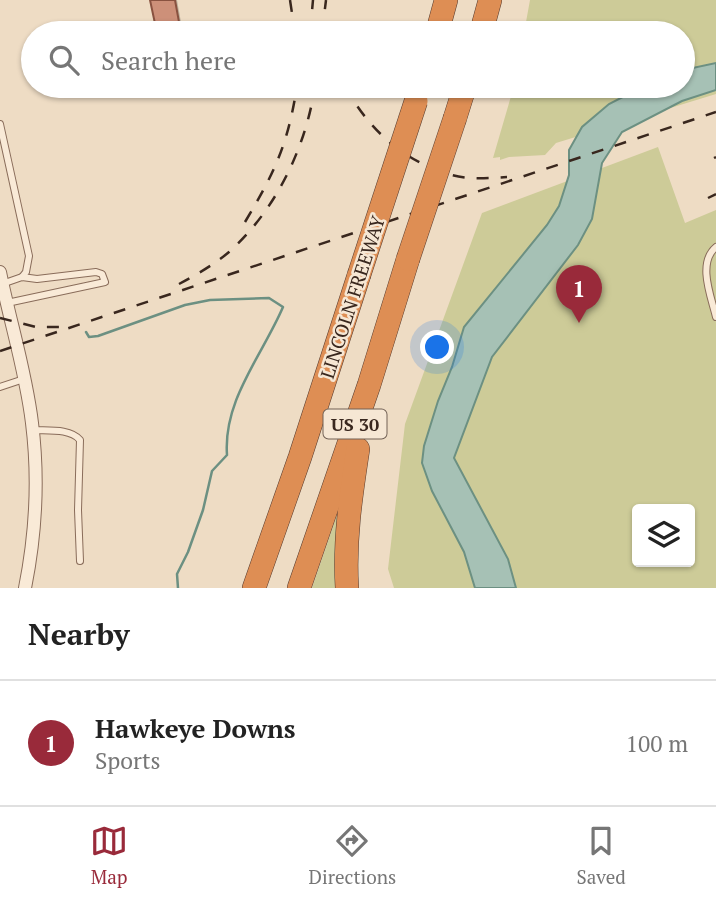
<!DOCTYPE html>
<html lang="en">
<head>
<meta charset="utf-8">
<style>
	body { margin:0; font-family:"PT Serif",serif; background:#f2f2f2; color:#222 }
	.controls { position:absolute; right:21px; bottom:21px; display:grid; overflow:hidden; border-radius:7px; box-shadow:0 2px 5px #0004 }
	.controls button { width:63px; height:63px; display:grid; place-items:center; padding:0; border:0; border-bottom:2px solid #e0e0e0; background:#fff; color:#222; font:35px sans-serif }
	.you { position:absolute; left:438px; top:348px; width:24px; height:24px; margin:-18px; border:5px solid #fff; border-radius:50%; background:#1a73e8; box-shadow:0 0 0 10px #1a73e833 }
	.badge { display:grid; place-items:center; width:46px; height:46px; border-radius:50%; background:#992a3a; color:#fff; font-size:23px; font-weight:700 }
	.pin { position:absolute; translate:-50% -58px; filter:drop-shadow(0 2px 4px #0008) }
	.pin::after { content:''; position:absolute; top:37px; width:24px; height:21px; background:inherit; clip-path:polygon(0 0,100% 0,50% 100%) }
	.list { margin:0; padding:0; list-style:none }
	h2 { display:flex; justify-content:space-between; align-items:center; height:91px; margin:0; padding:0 28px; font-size:30px }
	h2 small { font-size:23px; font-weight:400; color:#767676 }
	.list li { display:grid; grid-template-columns:46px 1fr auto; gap:21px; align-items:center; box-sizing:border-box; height:126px; padding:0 28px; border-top:2px solid #e0e0e0 }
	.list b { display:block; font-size:26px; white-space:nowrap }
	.list p { margin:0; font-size:23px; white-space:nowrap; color:#767676 }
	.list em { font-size:23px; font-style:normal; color:#767676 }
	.icon { flex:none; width:38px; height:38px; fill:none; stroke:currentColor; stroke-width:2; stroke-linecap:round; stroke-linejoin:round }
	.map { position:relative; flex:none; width:716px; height:588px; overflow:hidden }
	.search { position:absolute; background:#fff; box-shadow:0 2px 5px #0004; left:21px; right:21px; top:21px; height:77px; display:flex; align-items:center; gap:18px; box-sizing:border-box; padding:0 24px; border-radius:38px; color:#767676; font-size:26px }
	.sheet { height:217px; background:#fff }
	nav { display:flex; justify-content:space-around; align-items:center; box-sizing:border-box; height:98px; border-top:2px solid #e0e0e0; background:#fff; font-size:19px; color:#767676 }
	nav a { display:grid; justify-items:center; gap:4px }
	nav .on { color:#992a3a }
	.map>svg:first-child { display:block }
</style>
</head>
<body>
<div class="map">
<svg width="716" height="588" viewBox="0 0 716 588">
	<rect width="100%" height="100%" fill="#eedcc4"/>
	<!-- green -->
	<g fill="#cdcb98" fill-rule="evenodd">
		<polygon points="530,0 716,0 716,94 556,143 545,155 509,157 500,160 500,157 493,158 514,86 683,86 683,33 524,33"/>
		<path d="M 658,147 L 685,223 L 716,210 L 716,588 L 394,588 L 388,569 L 405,424 L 482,213 ZM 637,509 L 690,509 L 690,562 L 637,562 Z"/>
		<polygon points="338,512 340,588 312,588"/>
	</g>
	<!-- water -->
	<polygon fill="#a6c1b5" stroke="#6c9082" stroke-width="2" points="716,63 716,90 682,101 622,132 602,163 592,219 578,245 492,357 454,458 508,559 516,588 475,588 464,552 432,491 422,463 424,446 438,401 452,367 464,327 547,225 559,206 569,175 569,150 582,127 609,104 644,86 683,86 683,70"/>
	<!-- shadow -->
	<g fill="#0003">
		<polygon points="152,0 177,0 183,33 158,33"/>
		<polygon points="169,86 194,86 194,90 174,95"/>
	</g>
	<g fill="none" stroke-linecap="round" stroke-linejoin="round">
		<!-- stream -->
		<path stroke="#6c9082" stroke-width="2.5" d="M 86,332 L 89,337 L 98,336 L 185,305 L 210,300 L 269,298 L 283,307 C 262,356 223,400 227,455 L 212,471 L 203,510 L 188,552 L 177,574 L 178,588"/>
	</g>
	<!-- building -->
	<polygon fill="#cd9079" stroke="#895240" stroke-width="2" points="150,0 175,0 181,33 157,33"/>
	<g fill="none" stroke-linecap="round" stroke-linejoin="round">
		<defs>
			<g id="lane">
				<polyline points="0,124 29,256 26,272 22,277"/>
				<path d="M 716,247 C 697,263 711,296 716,317"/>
				<polyline points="2,284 22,277 37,279 96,272 102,274 105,282 7,303"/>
				<polyline points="0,387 24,379"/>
				<path d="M 33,430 C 47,431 70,428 80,440 L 78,510 L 80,561"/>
			</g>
			<path id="street" d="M 0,272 C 10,322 26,372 32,423 C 39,479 36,533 25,588"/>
			<g id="highway">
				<polyline points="437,33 446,0"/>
				<polyline points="481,33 490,0"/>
				<polyline points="455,118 465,86"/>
				<polyline points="254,588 300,457 359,275"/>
				<polyline points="299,588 369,385 408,259"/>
				<path d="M 347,588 C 344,540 351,495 358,449"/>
			</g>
		</defs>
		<!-- lane casing -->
		<use href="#lane" stroke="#896c5a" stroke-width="8"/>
		<!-- street casing -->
		<use href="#street" stroke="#896c5a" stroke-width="14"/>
		<!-- highway casing -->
		<use href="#highway" stroke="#573b2e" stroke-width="24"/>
		<!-- lane -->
		<use href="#lane" stroke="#f9ead7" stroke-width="6"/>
		<!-- street -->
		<use href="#street" stroke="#f9ead7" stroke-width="12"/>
		<!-- highway -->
		<use href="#highway" stroke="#de8e54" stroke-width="23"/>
		<!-- rail -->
		<g stroke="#39271e" stroke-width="2.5" stroke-dasharray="12 12" stroke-linecap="butt">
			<polyline points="290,0 295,33"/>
			<polyline points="310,33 313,0"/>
			<polyline points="322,33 326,0"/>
			<path d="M 345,86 C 368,129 404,162 452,175 C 470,180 489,178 507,177"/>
			<polyline points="714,158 716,157"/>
			<polyline points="708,198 716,194"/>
			<path d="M 245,222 C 275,172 288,144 297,86"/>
			<path d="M 179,284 C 196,275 215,264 229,252 C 276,210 306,147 315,86"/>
			<polyline points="0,318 36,327 59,327"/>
			<polyline points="0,351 716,112"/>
		</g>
		<defs>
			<g id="highway-bridge">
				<polyline points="408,259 455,118"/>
				<polyline points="359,275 416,101"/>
			</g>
		</defs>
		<!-- highway-bridge casing -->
		<use href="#highway-bridge" stroke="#573b2e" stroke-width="24" stroke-linecap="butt"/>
		<!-- highway-bridge -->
		<use href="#highway-bridge" stroke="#de8e54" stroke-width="23"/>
	</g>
	<g text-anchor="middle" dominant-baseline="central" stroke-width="5" stroke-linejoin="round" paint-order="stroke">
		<!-- shield labels -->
		<rect fill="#f6e7d4" stroke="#726155" stroke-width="2" x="323.5" y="409.5" width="63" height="29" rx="5"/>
		<g font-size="18" font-weight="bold" fill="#39271e">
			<text x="355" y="424">US 30</text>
		</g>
		<!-- street labels -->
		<g font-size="19" fill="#39271e" stroke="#f6e7d4">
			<text transform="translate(352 297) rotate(-72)">LINCOLN FREEWAY</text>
		</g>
	</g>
</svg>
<div class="controls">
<button><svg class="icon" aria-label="layers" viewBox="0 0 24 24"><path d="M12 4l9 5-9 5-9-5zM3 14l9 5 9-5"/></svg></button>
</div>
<div class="you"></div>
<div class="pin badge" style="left:579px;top:323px">1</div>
<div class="search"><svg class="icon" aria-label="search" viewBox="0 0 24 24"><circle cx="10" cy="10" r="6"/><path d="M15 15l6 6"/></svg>Search here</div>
</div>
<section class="sheet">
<h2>Nearby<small></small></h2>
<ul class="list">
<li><span class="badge">1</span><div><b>Hawkeye Downs</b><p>Sports</p></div><em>100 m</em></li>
</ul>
</section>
<nav>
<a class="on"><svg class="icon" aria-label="map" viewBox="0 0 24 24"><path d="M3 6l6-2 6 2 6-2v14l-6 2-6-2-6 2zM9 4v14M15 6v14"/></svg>Map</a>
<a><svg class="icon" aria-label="directions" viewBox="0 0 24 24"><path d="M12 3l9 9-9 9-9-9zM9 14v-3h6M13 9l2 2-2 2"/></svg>Directions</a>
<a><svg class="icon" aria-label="saved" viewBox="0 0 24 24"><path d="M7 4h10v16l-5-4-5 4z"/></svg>Saved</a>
</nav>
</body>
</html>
